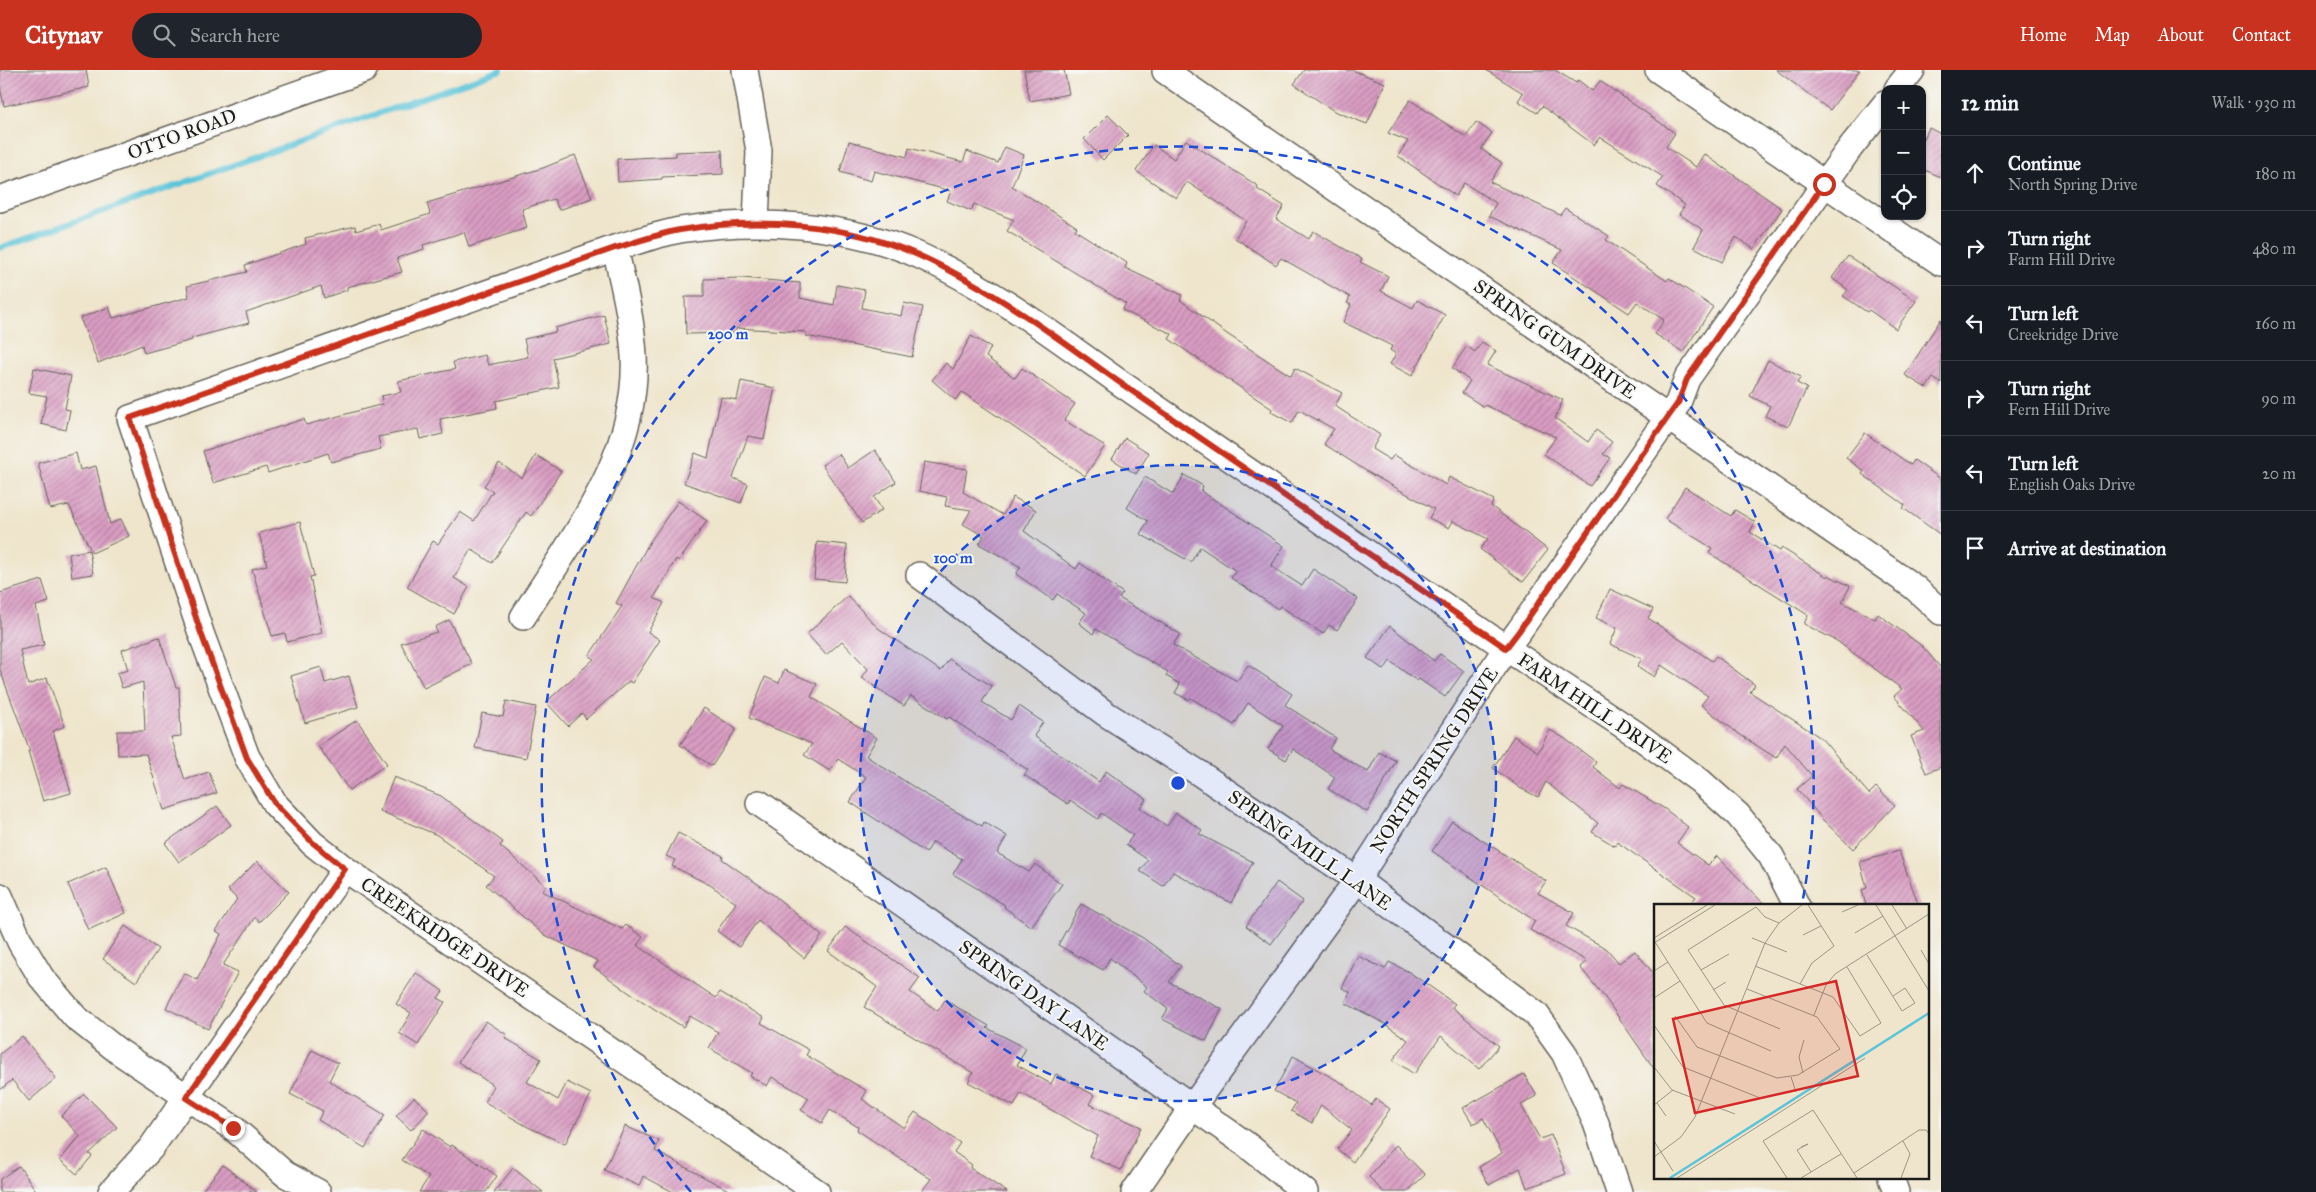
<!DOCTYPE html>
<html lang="en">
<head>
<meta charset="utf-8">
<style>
	body { margin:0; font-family:"IM FELL Great Primer",serif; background:#20242c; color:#f1f3f6 }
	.controls { position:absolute; right:15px; top:15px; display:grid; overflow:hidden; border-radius:10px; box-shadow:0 1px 4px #0004 }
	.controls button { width:45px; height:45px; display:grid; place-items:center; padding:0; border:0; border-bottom:1px solid #363941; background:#171b24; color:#f1f3f6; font:25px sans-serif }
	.stop { position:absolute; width:15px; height:15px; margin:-11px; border:4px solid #c8321e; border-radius:50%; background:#fff }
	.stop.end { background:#c8321e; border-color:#fff; box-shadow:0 1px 5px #0008 }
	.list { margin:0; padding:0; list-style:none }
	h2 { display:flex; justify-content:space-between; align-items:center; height:65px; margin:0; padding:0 20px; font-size:21px }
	h2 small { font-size:16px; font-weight:400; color:#9ea1a6 }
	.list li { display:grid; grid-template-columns:32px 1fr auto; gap:15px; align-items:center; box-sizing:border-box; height:75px; padding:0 20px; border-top:1px solid #363941 }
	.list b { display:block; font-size:19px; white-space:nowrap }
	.list p { margin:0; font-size:16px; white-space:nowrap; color:#9ea1a6 }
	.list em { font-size:16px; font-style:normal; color:#9ea1a6 }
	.icon { flex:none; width:28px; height:28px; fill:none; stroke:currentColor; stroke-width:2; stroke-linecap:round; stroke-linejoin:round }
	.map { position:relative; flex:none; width:1941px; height:1122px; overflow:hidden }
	header { display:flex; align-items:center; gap:30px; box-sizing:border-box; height:70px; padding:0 25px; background:#c8321e; color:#fff }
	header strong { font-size:24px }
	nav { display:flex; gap:28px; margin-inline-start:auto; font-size:18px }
	.search { width:350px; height:45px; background:#20242c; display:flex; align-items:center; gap:12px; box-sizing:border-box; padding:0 18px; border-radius:28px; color:#9ea1a6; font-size:19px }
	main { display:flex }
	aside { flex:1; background:#171b24 }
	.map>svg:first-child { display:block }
</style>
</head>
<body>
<header>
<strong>Citynav</strong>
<div class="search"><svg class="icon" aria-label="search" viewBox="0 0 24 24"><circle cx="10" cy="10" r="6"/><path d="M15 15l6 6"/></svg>Search here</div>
<nav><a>Home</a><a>Map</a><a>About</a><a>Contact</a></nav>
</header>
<main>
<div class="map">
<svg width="1941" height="1122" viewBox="0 0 1941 1122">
	<defs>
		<pattern id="building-hatch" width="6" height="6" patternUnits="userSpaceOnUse" patternTransform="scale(1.25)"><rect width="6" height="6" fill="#da9dc3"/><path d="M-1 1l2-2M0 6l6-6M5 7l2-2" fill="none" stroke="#b07f9e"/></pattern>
	</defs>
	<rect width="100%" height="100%" fill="#f6f6f2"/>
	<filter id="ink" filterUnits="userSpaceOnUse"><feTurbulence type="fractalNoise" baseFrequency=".02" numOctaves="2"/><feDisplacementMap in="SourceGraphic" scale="10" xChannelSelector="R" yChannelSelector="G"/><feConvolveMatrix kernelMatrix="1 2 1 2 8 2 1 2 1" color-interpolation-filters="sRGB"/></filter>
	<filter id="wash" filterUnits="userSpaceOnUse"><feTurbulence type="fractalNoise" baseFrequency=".0096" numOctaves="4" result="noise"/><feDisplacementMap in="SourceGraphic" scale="20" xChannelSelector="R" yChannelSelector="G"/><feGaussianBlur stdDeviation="1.12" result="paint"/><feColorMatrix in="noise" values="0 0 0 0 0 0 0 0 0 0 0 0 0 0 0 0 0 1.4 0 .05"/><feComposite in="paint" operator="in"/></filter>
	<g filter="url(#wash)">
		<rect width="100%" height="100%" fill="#efe5cc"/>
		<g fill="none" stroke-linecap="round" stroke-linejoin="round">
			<!-- stream -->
			<polyline stroke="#5cc4d9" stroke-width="6" points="0,178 501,0"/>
		</g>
		<g id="blocks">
			<!-- building -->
			<g fill="url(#building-hatch)">
				<polygon points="0,0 86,0 89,17 4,36 0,17"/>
				<polygon points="1024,0 1064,0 1069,24 1030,31"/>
				<polygon points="1304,0 1352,0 1385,13 1367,54 1334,41 1294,14"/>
				<polygon points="1486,0 1555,0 1576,13 1578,10 1592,21 1600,11 1675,63 1666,77 1696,97 1704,84 1782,139 1754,179 1736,167 1722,192 1694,177 1703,160 1679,144 1685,135 1657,116 1663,107 1600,67 1594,75 1542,36 1537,43 1518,31 1523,23"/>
				<polygon points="1776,0 1860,0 1830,40"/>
				<polygon points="1410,30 1466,67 1476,52 1492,63 1481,79 1502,93 1490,112 1560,145 1565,138 1609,166 1606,170 1667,211 1669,208 1713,237 1683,282 1655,264 1664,250 1637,232 1629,243 1553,193 1562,180 1489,146 1496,133 1464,113 1456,126 1398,86 1408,71 1388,63"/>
				<polygon points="1108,45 1128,65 1103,90 1084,69"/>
				<polygon points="1929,58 1941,64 1941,107 1922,99 1922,73"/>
				<polygon points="1186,70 1258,116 1257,119 1284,136 1276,149 1309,169 1313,161 1362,189 1360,192 1388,206 1381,221 1413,238 1417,230 1445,245 1412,306 1390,294 1396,284 1390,280 1392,276 1343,252 1351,235 1347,233 1350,227 1281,188 1276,195 1235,168 1246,151 1187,112 1176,128 1136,101 1154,75 1174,89"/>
				<polygon points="849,71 907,87 909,78 963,92 967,81 998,93 1005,77 1024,85 1012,116 1077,157 1075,160 1127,193 1125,198 1182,225 1180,230 1227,264 1291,306 1295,298 1342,323 1335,336 1380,365 1372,379 1390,390 1394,385 1446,415 1449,407 1494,430 1491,436 1548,480 1523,512 1480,479 1488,469 1453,451 1449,458 1429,448 1434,439 1371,404 1324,374 1334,359 1299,340 1292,353 1271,342 1272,339 1169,269 1172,264 1122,240 1126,234 1007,161 1014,150 974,134 971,141 947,131 951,121 874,101 871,111 840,102"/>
				<polygon points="722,80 723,104 662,107 662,109 618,112 617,89 676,86 676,82"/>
				<polygon points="575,85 592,128 559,140 554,129 522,139 527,158 469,177 464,162 423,175 424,179 397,188 402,202 347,217 347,220 324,228 321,216 246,242 249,253 192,268 192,270 144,283 142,275 98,293 80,248 109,237 113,248 189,227 187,216 247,202 245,195 306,174 305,168 355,156 356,161 379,154 381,160 430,144 427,133 543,98"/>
				<polygon points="1848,186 1916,231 1896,259 1869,240 1867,242 1843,226 1848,220 1832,208"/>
				<polygon points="742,208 800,213 800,228 834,235 837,215 865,220 862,238 901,246 904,233 923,237 912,287 806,266 806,262 736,258 736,263 686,264 685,227 704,227 704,209"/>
				<polygon points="604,245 611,274 553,288 559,317 496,331 497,338 440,349 443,364 420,369 418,359 378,367 381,379 331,392 328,383 268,403 266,397 213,413 203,381 304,349 306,355 383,334 381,326 401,322 398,311 455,299 453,292 485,285 488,295 528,287 524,269 556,262 555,258"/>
				<polygon points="1941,249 1941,313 1933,308 1926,318 1905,305"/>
				<polygon points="971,266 991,277 986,287 1015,308 1022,298 1075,334 1064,350 1105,376 1085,406 962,322 955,330 932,310 946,293 953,299"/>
				<polygon points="1482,272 1496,281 1487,295 1563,330 1555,348 1588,372 1596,360 1612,372 1603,384 1610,388 1590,416 1544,384 1556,367 1485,335 1484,337 1462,323 1470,311 1452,298 1467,276 1475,282"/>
				<polygon points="1768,290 1801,307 1797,313 1807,318 1788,357 1765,346 1770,336 1750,326"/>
				<polygon points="34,298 71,306 65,339 70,340 66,360 41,354 47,326 29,323"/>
				<polygon points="741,311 775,318 764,369 748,366 733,408 748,414 741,433 684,413 695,383 708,388 721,327 737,330"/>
				<polygon points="1865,363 1911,395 1914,390 1941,409 1941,465 1903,438 1905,435 1862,404 1864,401 1846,388"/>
				<polygon points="1125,368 1149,383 1136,404 1112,389"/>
				<polygon points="875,380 896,412 874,427 882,440 862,453 822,395 839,384 848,398"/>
				<polygon points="76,383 80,400 96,396 110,454 121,449 129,466 92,483 69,435 50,439 38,393"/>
				<polygon points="536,385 561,401 531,446 526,442 492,493 471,479 454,508 469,517 454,544 407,517 433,471 438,474 460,442 474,451 493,421 484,416 499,393 522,408"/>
				<polygon points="924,392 967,399 963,422 1003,445 1013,427 1036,440 1024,461 1076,499 1080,493 1123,523 1119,528 1180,564 1173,575 1237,611 1248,595 1292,624 1285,635 1336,668 1329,679 1368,702 1379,682 1396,691 1367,742 1328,719 1335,707 1293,679 1286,690 1268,679 1283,656 1248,633 1234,655 1191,628 1189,630 1175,623 1180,614 1166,606 1168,602 1096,559 1093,564 1079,553 1086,543 1057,524 1053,530 1016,504 1021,497 979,474 984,466 963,454 971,440 945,436 947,427 919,421"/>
				<polygon points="1184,405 1203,416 1201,421 1284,476 1271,496 1302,516 1313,499 1358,529 1337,560 1329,555 1323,564 1280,536 1278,539 1231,508 1236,501 1200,477 1191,492 1140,464 1148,451 1127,438 1145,407 1173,424"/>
				<polygon points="1685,417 1731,446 1735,440 1755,452 1750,462 1780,481 1782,478 1827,507 1828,505 1850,516 1842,532 1875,549 1878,544 1922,576 1941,598 1941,697 1926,703 1911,666 1924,661 1894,626 1902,619 1837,571 1804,554 1808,545 1709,483 1712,478 1665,449"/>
				<polygon points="678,431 707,451 679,491 676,489 654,528 664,533 648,562 660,570 632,613 629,611 586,649 582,643 568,656 546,632 594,589 589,586 622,536 616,533 649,473"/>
				<polygon points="300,452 314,506 310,507 322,563 287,572 285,563 272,566 252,499 267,495 259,463"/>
				<polygon points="817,472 847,475 845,512 814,509"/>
				<polygon points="89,480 93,504 72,507 69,484"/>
				<polygon points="42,510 49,532 36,536 44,575 20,580 28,615 47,608 65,656 53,661 71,723 43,731 28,681 30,681 0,600 0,523"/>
				<polygon points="1610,519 1653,539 1648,548 1712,591 1716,586 1755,615 1750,622 1821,668 1869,724 1876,717 1895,735 1853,779 1823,750 1797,719 1812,706 1785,674 1776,688 1739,664 1701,635 1708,626 1661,595 1654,607 1637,596 1642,589 1610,574 1617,558 1596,548"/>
				<polygon points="848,526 878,558 941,601 949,589 992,616 982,632 1011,650 1019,636 1043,652 1034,666 1099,712 1106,701 1146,729 1140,738 1167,756 1176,743 1202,760 1199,764 1253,792 1231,833 1173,802 1163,816 1140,801 1148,790 1126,775 1133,765 1101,743 1098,749 1070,730 1068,734 1024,705 1028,700 949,647 947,649 911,626 904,636 862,608 868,599 842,571 826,585 807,564"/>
				<polygon points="449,550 472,594 424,618 401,573 437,562 435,557"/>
				<polygon points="1390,556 1434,591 1440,584 1464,601 1445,627 1419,609 1417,611 1390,591 1384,600 1367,588"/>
				<polygon points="159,567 176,617 179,617 181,666 171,667 185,710 209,702 217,723 164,740 146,684 118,685 117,661 145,661 143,612 122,618 117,603 128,600 122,580"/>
				<polygon points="321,597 325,613 349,606 358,637 305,653 291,606"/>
				<polygon points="784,600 817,614 811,627 877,668 866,686 926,725 982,756 984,752 1007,766 997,783 1029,802 1035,794 1062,814 1031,857 1004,837 1005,835 953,804 962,789 933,772 926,783 850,732 866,707 838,689 830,701 804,685 812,674 749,648 765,607 779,613"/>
				<polygon points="506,631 536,637 526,688 475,678 482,643 503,647"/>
				<polygon points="704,638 736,659 712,696 680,675"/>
				<polygon points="357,650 387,694 349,720 318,676"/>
				<polygon points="1550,660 1564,668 1596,692 1593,697 1620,718 1623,714 1665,739 1688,757 1677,773 1708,795 1717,786 1766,836 1687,836 1696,827 1617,772 1615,776 1592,762 1598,753 1546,712 1538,727 1520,718 1493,698 1514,666 1538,682"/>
				<polygon points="394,707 441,726 503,772 500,776 546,816 542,821 622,859 626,855 643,867 637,875 716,928 720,922 764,948 761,953 809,980 806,985 867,1021 862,1029 904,1058 915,1042 960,1073 954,1082 972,1095 970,1098 1007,1122 921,1122 931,1109 857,1060 858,1057 830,1040 822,1053 801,1040 809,1028 772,1007 767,1016 750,1006 752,1003 709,978 718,962 690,946 683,957 628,922 594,897 598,891 543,864 486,815 494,806 437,765 380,741"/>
				<polygon points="217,736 231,755 179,792 165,773"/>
				<polygon points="1452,751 1546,811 1538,823 1574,843 1566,856 1607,879 1619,893 1635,881 1655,905 1655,1000 1606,929 1580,897 1587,891 1530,860 1535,851 1432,781"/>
				<polygon points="678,763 723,786 722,789 775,826 822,866 804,888 758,850 739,877 717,861 736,833 710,815 672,796 675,790 666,786"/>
				<polygon points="1899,781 1919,836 1866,836 1862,820 1867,818 1860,792"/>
				<polygon points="257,791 289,822 259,852 255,847 223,895 238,902 208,959 166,938 184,903 197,910 221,864 216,861 237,829 228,820"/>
				<polygon points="106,797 126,843 88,860 68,814"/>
				<polygon points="1277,812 1303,831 1271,874 1246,856"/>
				<polygon points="1081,834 1143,868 1181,896 1169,912 1222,939 1206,971 1162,949 1168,939 1144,921 1147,917 1110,888 1103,900 1058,875"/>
				<polygon points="125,856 158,879 136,912 103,889"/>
				<polygon points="845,857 920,908 910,922 938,941 945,930 989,956 987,958 1026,978 1017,995 1051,1014 1056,1004 1094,1025 1089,1034 1141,1057 1121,1100 1089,1086 1098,1066 1021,1023 1014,1036 968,1012 973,1003 864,937 877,917 828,881"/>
				<polygon points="1358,886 1385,899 1389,892 1409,902 1455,934 1452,937 1499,976 1479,999 1441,966 1414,1004 1393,990 1408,970 1382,952 1345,933 1350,922 1342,918"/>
				<polygon points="416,903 443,921 438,928 445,932 418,975 399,963 411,943 396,934"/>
				<polygon points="486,951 507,965 505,968 541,989 527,1012 558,1030 567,1012 591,1024 565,1074 528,1057 485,1032 494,1016 458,992"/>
				<polygon points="22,966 56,1008 29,1031 12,1010 0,1020 0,984"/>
				<polygon points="312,980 338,993 329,1011 385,1045 365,1078 318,1050 323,1041 290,1024"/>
				<polygon points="1293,986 1342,1013 1371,1035 1376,1029 1390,1039 1353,1092 1337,1079 1352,1060 1321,1035 1312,1053 1291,1041 1296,1033 1274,1021"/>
				<polygon points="1524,1004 1537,1026 1521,1035 1540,1069 1551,1065 1566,1104 1527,1118 1520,1098 1489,1115 1479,1097 1502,1083 1483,1048 1473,1054 1463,1038"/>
				<polygon points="84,1024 117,1057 89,1084 92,1086 77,1104 60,1090 80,1066 61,1046"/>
				<polygon points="414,1027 429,1041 411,1060 396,1046"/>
				<polygon points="625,1056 659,1071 655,1081 732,1122 673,1122 643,1106 639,1116 604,1100"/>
				<polygon points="423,1059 450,1077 452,1075 497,1106 486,1122 419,1122 429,1107 402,1090"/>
				<polygon points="1396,1075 1425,1105 1407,1122 1383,1122 1369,1107"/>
				<polygon points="223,1095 257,1122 201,1122"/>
				<polygon points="19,1096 37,1122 0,1122 0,1109"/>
				<polygon points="513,1098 543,1122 494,1122"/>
			</g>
		</g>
	</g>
	<g filter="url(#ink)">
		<use href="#blocks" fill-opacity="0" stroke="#66625a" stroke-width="1"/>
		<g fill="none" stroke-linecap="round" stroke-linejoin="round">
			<defs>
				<g id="minor">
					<polyline points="745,0 759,81 756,153"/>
					<polyline points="1658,0 1941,193"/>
					<polyline points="1165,1 1914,517 1941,542"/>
					<polyline points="1897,19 1912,0"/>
					<polyline points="0,129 364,0"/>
					<polyline points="919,505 1106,644 1199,703 1357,810 1536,944 1564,983 1596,1053 1619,1122"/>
					<path d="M 523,547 C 572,468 639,385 634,286 C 632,249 623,214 615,178"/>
					<polyline points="759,733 1247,1075 1305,1122"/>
					<polyline points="0,826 20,872 41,907 75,947 118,981 233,1058 285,1104 318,1122"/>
					<polyline points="1891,1108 1896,1122"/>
					<polyline points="111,1122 151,1078 345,799"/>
					<path d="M 817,1122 L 345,799 L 312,773 L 275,734 L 247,687 L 201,563 L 130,348 L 615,178 C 636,172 658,164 680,160 C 757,148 846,153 918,185 C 989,217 1053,265 1116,310 L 1506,578 L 1636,664 L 1700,711 L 1738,745 L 1771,786 L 1797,836"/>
					<polyline points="1134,1122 1193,1036 1357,810 1506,578 1519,561 1678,333 1687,309 1850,78 1885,34"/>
				</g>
			</defs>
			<!-- minor casing -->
			<use href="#minor" stroke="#66625a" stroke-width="28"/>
			<!-- minor -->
			<use href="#minor" stroke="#fff" stroke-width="25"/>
		</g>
	</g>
	<g fill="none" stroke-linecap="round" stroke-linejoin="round" filter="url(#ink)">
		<!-- route -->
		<path stroke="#c8321e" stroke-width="6" d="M 233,1058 L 186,1028 L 345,799 L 312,772 L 275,734 L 247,688 L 201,563 L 130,348 L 615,178 C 636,172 658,164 680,160 C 757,147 846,153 918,185 C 989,217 1053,264 1116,310 L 1506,578 L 1519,561 L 1668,347 L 1678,333 L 1687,309 L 1824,114"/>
	</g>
	<!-- distance rings -->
	<circle cx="1178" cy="713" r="318" fill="#1d4ed8" fill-opacity=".12"/>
	<g fill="none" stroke="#1d4ed8" stroke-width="2.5" stroke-dasharray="9 6">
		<circle cx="1178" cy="713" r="318"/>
		<path d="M691 1122A636 636 0 1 1 1802 834"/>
	</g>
	<g text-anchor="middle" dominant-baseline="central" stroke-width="4" stroke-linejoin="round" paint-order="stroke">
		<!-- street labels -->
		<g font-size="19" fill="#1c1c1c" stroke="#f6f6f2">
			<text transform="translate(182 64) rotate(-20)">OTTO ROAD</text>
			<text transform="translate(1555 269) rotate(35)">SPRING GUM DRIVE</text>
			<text transform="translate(1595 638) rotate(34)">FARM HILL DRIVE</text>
			<text transform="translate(1434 690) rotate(-57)">NORTH SPRING DRIVE</text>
			<text transform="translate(1310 780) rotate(35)">SPRING MILL LANE</text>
			<text transform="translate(445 867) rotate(34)">CREEKRIDGE DRIVE</text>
			<text transform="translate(1034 925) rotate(35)">SPRING DAY LANE</text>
		</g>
	</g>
	<!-- overview -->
	<g transform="translate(1654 834)">
		<rect width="275" height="275" fill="#efe5cc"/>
		<path fill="none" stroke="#5cc4d9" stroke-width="2.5" d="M 16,274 L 275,109"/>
		<path fill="none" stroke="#9b9586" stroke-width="1" d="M 222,1 L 275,87M 238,1 L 253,25M 188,8 L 204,1M 125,19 L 111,13 L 102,3 L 34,46 L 70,101 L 126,125M 201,29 L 229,12M 149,31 L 167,22M 0,34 L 53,1M 98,34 L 133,48M 1,38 L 53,119 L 117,147M 0,39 L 61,1M 267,46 L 275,60M 213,51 L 248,107 L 261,99 L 251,84 L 239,92M 101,62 L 179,93 L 206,132 L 227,119 L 193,63M 47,66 L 75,50M 0,67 L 14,58M 146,80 L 158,59 L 180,42 L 154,1M 59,86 L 72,78M 0,94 L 26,77M 160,111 L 172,81 L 181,70 L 275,10M 21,112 L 43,143 L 123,174 L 144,171 L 186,145 L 163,113 L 93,85M 0,121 L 29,163 L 106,194M 0,163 L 18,186 L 81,210M 149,169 L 145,153 L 150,136M 137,173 L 142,188M 3,199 L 12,212M 0,201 L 19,186M 0,237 L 19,267M 147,243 L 154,240 L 143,246 L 157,268M 0,253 L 27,233 L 41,213 L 111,39 L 125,19 L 148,1M 200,269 L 265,226 L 272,226 L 275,230M 23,274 L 211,154M 133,274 L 109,237 L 159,206 L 203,274M 147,274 L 187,250M 247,274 L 256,250 L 249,237"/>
		<path fill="#d62828" fill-opacity="0.15" stroke="#d62828" stroke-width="2.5" d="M 182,77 L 204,172 L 41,209 L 19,115 Z"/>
		<rect width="275" height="275" fill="none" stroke="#1c1c1c" stroke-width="2.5"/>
	</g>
	<circle cx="1178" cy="713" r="8" fill="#1d4ed8" stroke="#f6f6f2" stroke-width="2.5"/>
	<g font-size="15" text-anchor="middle" font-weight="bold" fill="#1d4ed8" stroke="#f6f6f2" stroke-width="4" stroke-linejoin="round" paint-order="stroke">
		<text x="728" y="269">200 m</text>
		<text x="953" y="493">100 m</text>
	</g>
</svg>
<div class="controls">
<button>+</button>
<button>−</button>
<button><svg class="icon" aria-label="locate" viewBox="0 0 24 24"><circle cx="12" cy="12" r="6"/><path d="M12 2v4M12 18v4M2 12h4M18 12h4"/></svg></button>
</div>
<div class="stop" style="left:1824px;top:114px"></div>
<div class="stop end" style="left:233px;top:1058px"></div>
</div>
<aside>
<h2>12 min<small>Walk · 930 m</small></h2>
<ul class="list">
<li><svg class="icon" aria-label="ahead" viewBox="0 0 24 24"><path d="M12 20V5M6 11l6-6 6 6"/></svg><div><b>Continue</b><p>North Spring Drive</p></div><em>180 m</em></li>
<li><svg class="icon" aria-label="right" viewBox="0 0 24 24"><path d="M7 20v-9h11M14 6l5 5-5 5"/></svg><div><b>Turn right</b><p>Farm Hill Drive</p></div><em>480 m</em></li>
<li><svg class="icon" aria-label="left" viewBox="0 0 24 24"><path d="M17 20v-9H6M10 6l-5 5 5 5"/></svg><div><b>Turn left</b><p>Creekridge Drive</p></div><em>160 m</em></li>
<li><svg class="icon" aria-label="right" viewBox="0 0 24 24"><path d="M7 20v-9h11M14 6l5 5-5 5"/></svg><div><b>Turn right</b><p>Fern Hill Drive</p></div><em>90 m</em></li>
<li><svg class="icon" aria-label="left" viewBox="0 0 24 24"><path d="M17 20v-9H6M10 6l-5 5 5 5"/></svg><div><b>Turn left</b><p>English Oaks Drive</p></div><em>20 m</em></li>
<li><svg class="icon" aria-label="arrive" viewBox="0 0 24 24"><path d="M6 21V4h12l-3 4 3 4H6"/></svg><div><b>Arrive at destination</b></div></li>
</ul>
</aside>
</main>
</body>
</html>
